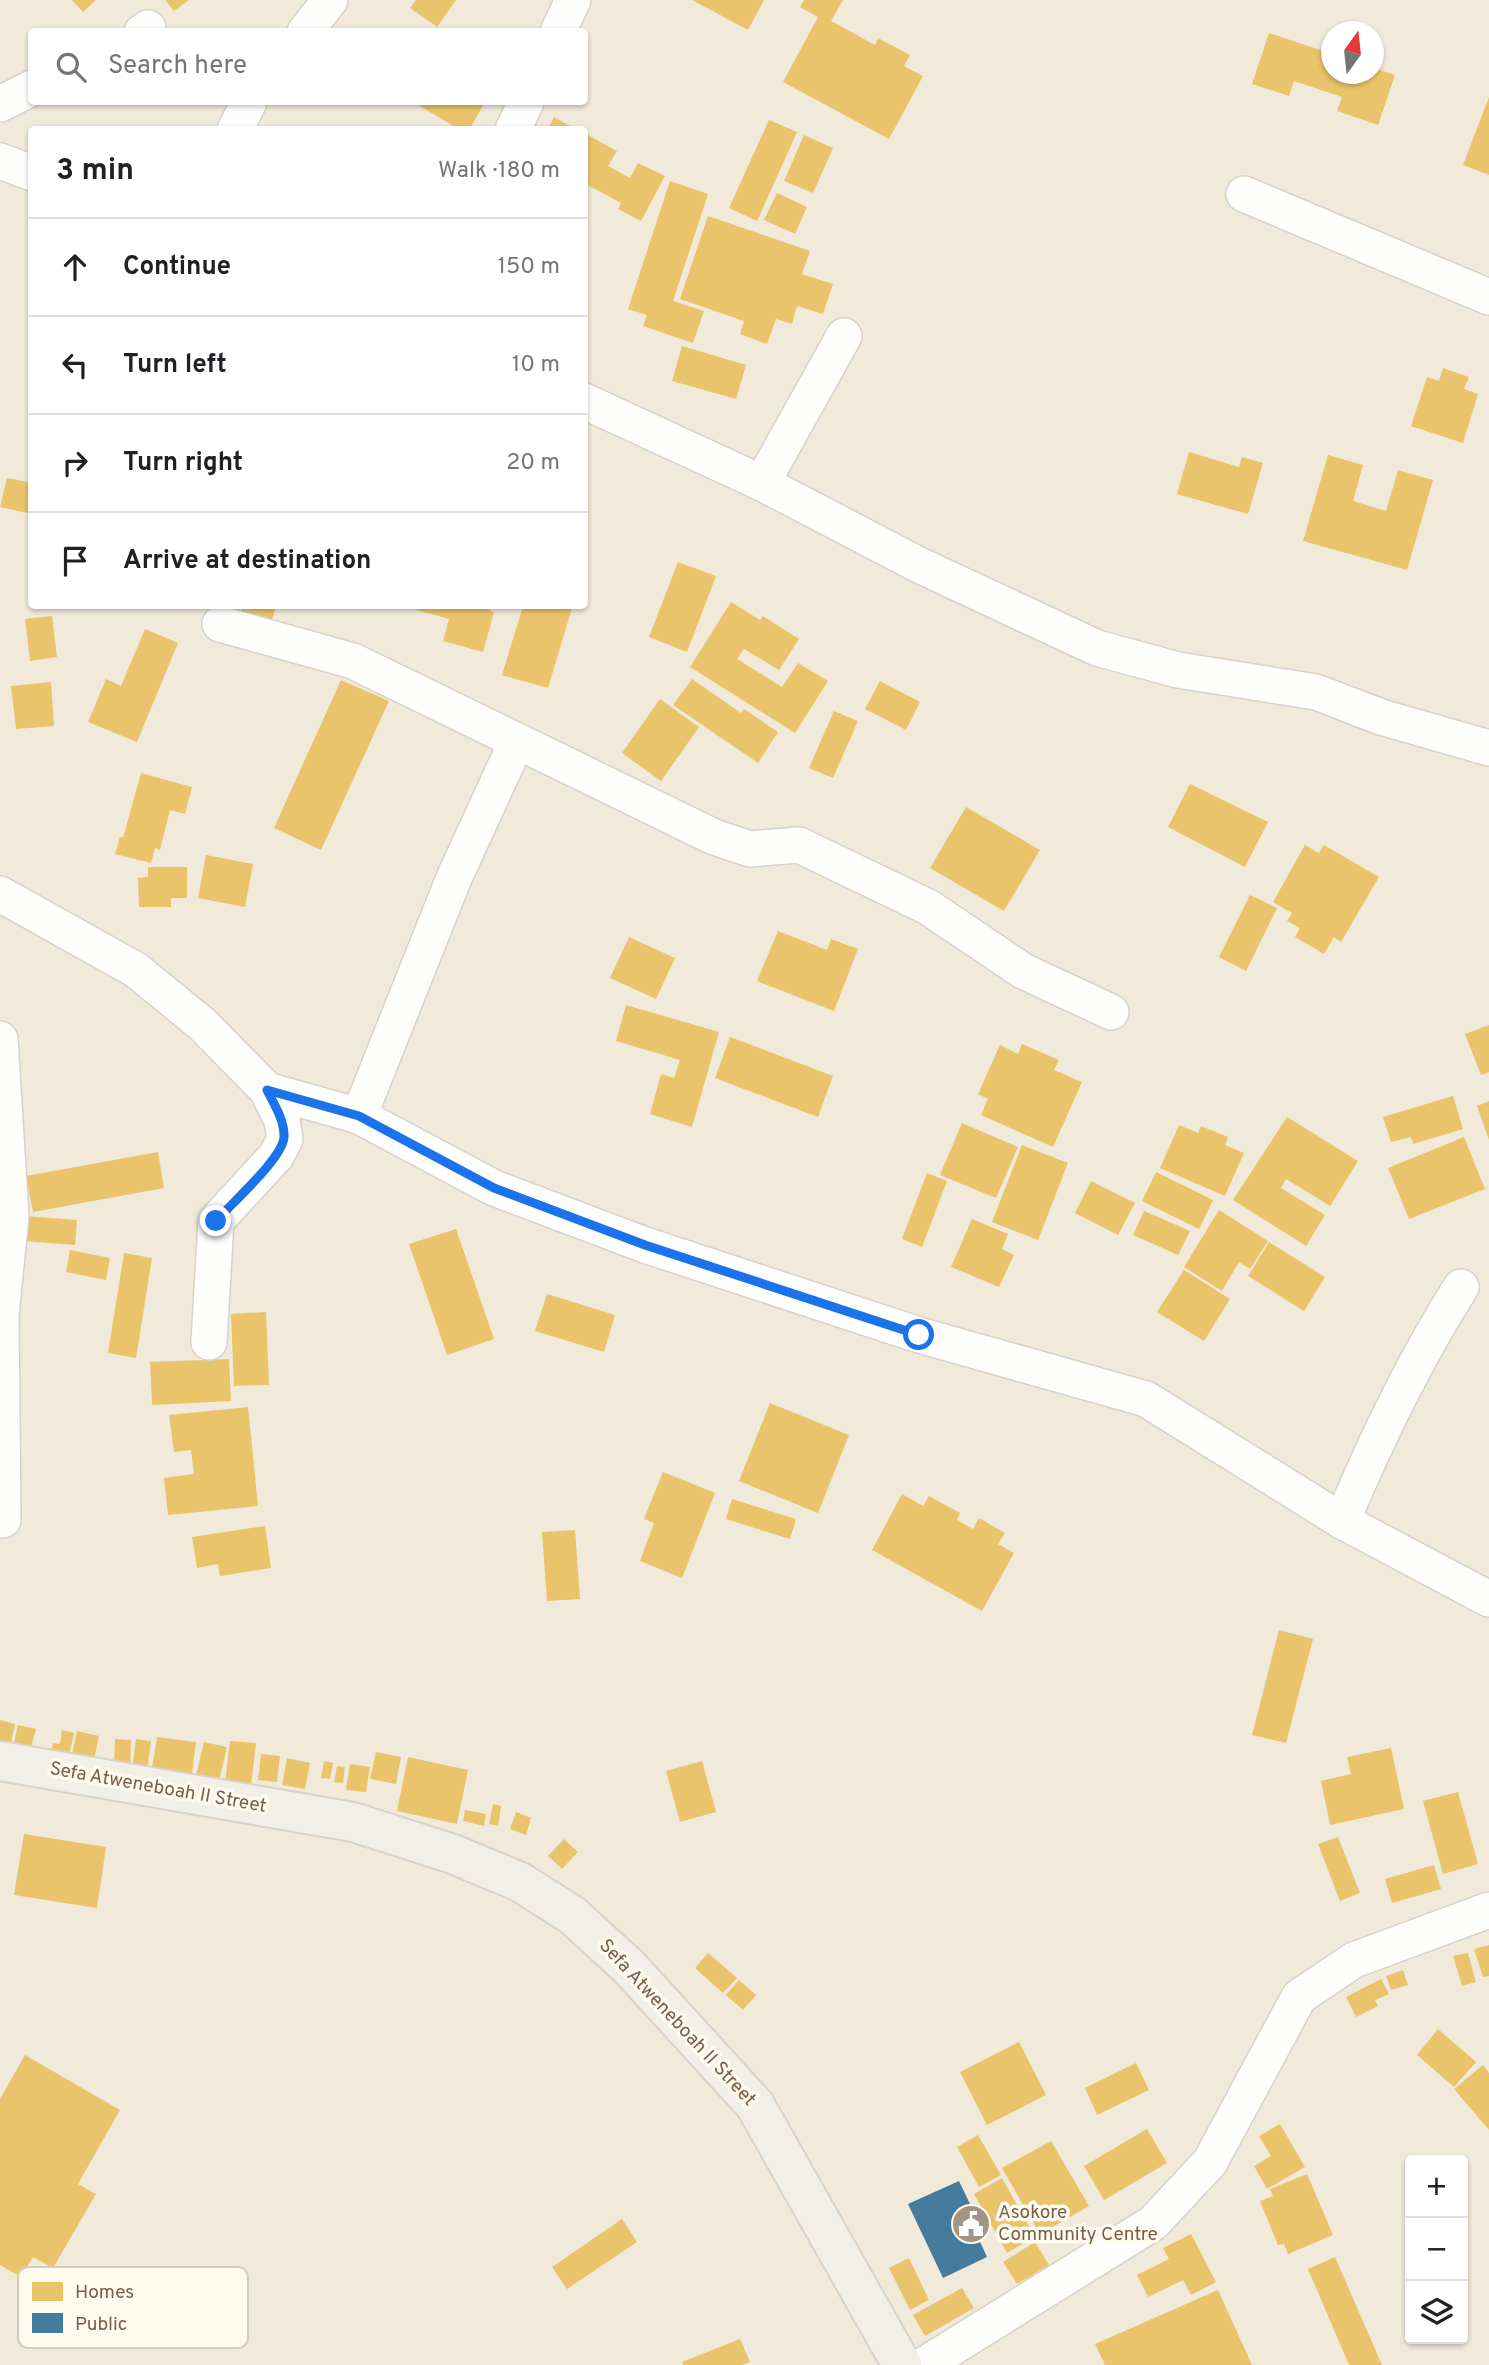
<!DOCTYPE html>
<html lang="en">
<head>
<meta charset="utf-8">
<style>
	body { margin:0; font-family:Overpass,sans-serif; background:#f2f2f2; color:#202124 }
	.controls { position:absolute; right:21px; bottom:21px; display:grid; overflow:hidden; border-radius:7px; box-shadow:0 2px 5px #0004 }
	.controls button { width:63px; height:63px; display:grid; place-items:center; padding:0; border:0; border-bottom:2px solid #e0e0e0; background:#fff; color:#202124; font:35px sans-serif }
	.compass { position:absolute; left:1321px; top:21px; width:63px; height:63px; border-radius:50%; background:#fff; box-shadow:0 2px 5px #0004; rotate:15deg }
	.stop { position:absolute; width:21px; height:21px; margin:-16px; border:5px solid #1a73e8; border-radius:50%; background:#fff }
	.stop.end { background:#1a73e8; border-color:#fff; box-shadow:0 2px 7px #0008 }
	.list { margin:0; padding:0; list-style:none }
	h2 { display:flex; justify-content:space-between; align-items:center; height:91px; margin:0; padding:0 28px; font-size:30px }
	h2 small { font-size:23px; font-weight:400; color:#757577 }
	.list li { display:grid; grid-template-columns:46px 1fr auto; gap:21px; align-items:center; box-sizing:border-box; height:98px; padding:0 28px; border-top:2px solid #e0e0e0 }
	.list b { display:block; font-size:26px; white-space:nowrap }
	.list em { font-size:23px; font-style:normal; color:#757577 }
	.icon { flex:none; width:38px; height:38px; fill:none; stroke:currentColor; stroke-width:2; stroke-linecap:round; stroke-linejoin:round }
	.map { position:relative; flex:none; width:1489px; height:2365px; overflow:hidden }
	.search { position:absolute; background:#fff; box-shadow:0 2px 5px #0004; left:28px; top:28px; width:560px; height:77px; display:flex; align-items:center; gap:18px; box-sizing:border-box; padding:0 24px; border-radius:7px; color:#757577; font-size:26px }
	.panel { position:absolute; background:#fff; box-shadow:0 2px 5px #0004; left:28px; top:126px; width:560px; height:483px; border-radius:7px }
	.map>svg:first-child { display:block }
</style>
</head>
<body>
<div class="map">
<svg width="1489" height="2365" viewBox="0 0 1489 2365">
	<rect width="100%" height="100%" fill="#f8f5ed"/>
	<!-- residential -->
	<path fill="#f1e9da" fill-rule="evenodd" d="M 0,0 L 1489,0 L 1489,2365 L 0,2365 ZM 32,32 L 584,32 L 584,102 L 32,102 ZM 1332,32 L 1374,32 L 1374,74 L 1332,74 ZM 32,130 L 584,130 L 584,606 L 32,606 ZM 1410,2160 L 1463,2160 L 1463,2339 L 1410,2339 Z"/>
	<!-- homes -->
	<g fill="#e9c46a">
		<polygon points="72,0 96,0 83,12"/>
		<polygon points="165,0 189,0 174,11"/>
		<polygon points="416,0 456,0 437,27 410,8"/>
		<polygon points="692,0 764,0 748,30"/>
		<polygon points="804,0 843,0 831,21 875,45 878,38 910,55 904,66 923,76 889,139 783,82 818,17 800,7"/>
		<polygon points="1269,33 1332,54 1332,74 1374,74 1374,68 1395,75 1378,125 1337,111 1342,97 1294,81 1289,96 1252,84"/>
		<polygon points="1489,97 1489,175 1463,165"/>
		<polygon points="413,102 485,102 469,130 460,130"/>
		<polygon points="554,117 577,130 547,130"/>
		<polygon points="769,120 797,132 757,221 729,208"/>
		<polygon points="584,133 617,151 608,166 630,178 638,163 665,176 641,221 618,209 621,203 584,183"/>
		<polygon points="804,135 833,148 813,193 784,181"/>
		<polygon points="670,181 708,194 673,301 704,311 693,343 643,326 647,315 628,309"/>
		<polygon points="777,193 807,207 795,234 764,220"/>
		<polygon points="708,216 810,251 802,274 833,284 823,314 797,306 792,324 776,319 767,344 740,334 744,321 680,299"/>
		<polygon points="682,346 746,365 736,399 672,381"/>
		<polygon points="1443,368 1469,377 1464,389 1478,394 1463,443 1411,426 1427,377 1439,381"/>
		<polygon points="1189,452 1239,467 1242,457 1263,463 1248,514 1177,494"/>
		<polygon points="1328,455 1363,465 1353,501 1386,511 1398,470 1433,480 1407,570 1303,541"/>
		<polygon points="7,478 32,483 32,514 0,507"/>
		<polygon points="678,562 716,576 687,652 649,637"/>
		<polygon points="731,602 760,620 763,616 799,639 779,670 744,649 737,659 782,687 798,663 828,681 795,733 690,667"/>
		<polygon points="242,606 276,606 270,627 239,618"/>
		<polygon points="403,606 491,606 490,611 494,612 483,652 443,641 449,619"/>
		<polygon points="523,606 572,608 548,688 502,675"/>
		<polygon points="52,616 57,657 30,661 25,619"/>
		<polygon points="145,629 178,643 137,742 88,722 106,679 121,686"/>
		<polygon points="692,679 741,713 744,709 778,732 758,763 673,705"/>
		<polygon points="341,680 389,701 321,850 274,828"/>
		<polygon points="880,681 920,702 906,730 865,709"/>
		<polygon points="51,682 54,726 16,729 11,686"/>
		<polygon points="660,699 699,727 661,781 622,753"/>
		<polygon points="834,711 858,721 833,778 809,768"/>
		<polygon points="141,773 192,787 185,814 170,810 160,850 155,848 151,863 115,854 120,837 123,838"/>
		<polygon points="1190,784 1268,822 1245,867 1168,827"/>
		<polygon points="966,807 1040,850 1004,911 930,868"/>
		<polygon points="1305,845 1319,853 1324,845 1379,877 1341,942 1334,937 1324,954 1295,937 1300,928 1287,921 1292,913 1273,902"/>
		<polygon points="206,855 253,864 245,907 198,898"/>
		<polygon points="148,867 187,867 187,898 171,898 171,907 139,907 138,878 148,877"/>
		<polygon points="1250,895 1277,908 1246,971 1219,957"/>
		<polygon points="778,931 827,950 831,939 858,949 834,1011 757,981"/>
		<polygon points="629,937 675,958 656,999 610,978"/>
		<polygon points="626,1005 719,1032 692,1127 650,1114 661,1074 674,1078 680,1060 616,1041"/>
		<polygon points="1489,1025 1489,1072 1481,1075 1465,1034"/>
		<polygon points="730,1037 833,1076 818,1117 715,1078"/>
		<polygon points="1022,1044 1059,1060 1054,1070 1082,1082 1053,1147 981,1115 988,1099 978,1094 1000,1045 1018,1054"/>
		<polygon points="1453,1096 1463,1129 1413,1144 1411,1137 1391,1142 1383,1117"/>
		<polygon points="1489,1101 1489,1140 1477,1106"/>
		<polygon points="1287,1117 1358,1161 1330,1206 1286,1179 1281,1188 1325,1215 1306,1246 1233,1200"/>
		<polygon points="962,1123 1018,1147 996,1198 940,1175"/>
		<polygon points="1179,1125 1198,1133 1201,1126 1228,1137 1225,1145 1244,1153 1225,1196 1160,1168"/>
		<polygon points="1464,1137 1485,1189 1409,1219 1388,1168"/>
		<polygon points="1022,1145 1068,1163 1038,1240 992,1222"/>
		<polygon points="158,1152 164,1188 33,1212 26,1176"/>
		<polygon points="1156,1172 1213,1200 1199,1229 1142,1201"/>
		<polygon points="927,1173 947,1181 922,1247 902,1239"/>
		<polygon points="1091,1181 1135,1203 1118,1235 1075,1213"/>
		<polygon points="1219,1210 1268,1241 1250,1269 1239,1262 1222,1291 1184,1267"/>
		<polygon points="1144,1211 1190,1231 1178,1255 1133,1235"/>
		<polygon points="24,1216 77,1220 75,1245 22,1241"/>
		<polygon points="972,1219 1008,1234 1002,1249 1014,1255 999,1287 951,1267"/>
		<polygon points="456,1229 494,1339 447,1355 409,1244"/>
		<polygon points="1269,1242 1325,1277 1304,1311 1248,1276"/>
		<polygon points="70,1250 110,1258 106,1280 66,1272"/>
		<polygon points="124,1253 152,1258 136,1358 108,1353"/>
		<polygon points="1184,1270 1230,1299 1204,1341 1157,1312"/>
		<polygon points="547,1294 615,1315 604,1352 535,1331"/>
		<polygon points="266,1312 269,1385 234,1386 231,1314"/>
		<polygon points="229,1359 231,1401 152,1405 150,1362"/>
		<polygon points="770,1403 849,1435 818,1513 739,1481"/>
		<polygon points="248,1407 258,1506 168,1515 164,1478 194,1474 191,1450 174,1452 169,1415"/>
		<polygon points="663,1472 715,1493 682,1578 640,1561 654,1523 644,1519"/>
		<polygon points="902,1494 923,1506 929,1496 960,1513 957,1520 973,1529 979,1518 1005,1533 998,1544 1014,1553 982,1611 872,1550"/>
		<polygon points="732,1499 796,1519 790,1539 726,1519"/>
		<polygon points="265,1526 271,1568 220,1576 218,1564 197,1568 192,1537"/>
		<polygon points="575,1530 580,1599 547,1601 542,1532"/>
		<polygon points="1279,1630 1313,1639 1286,1743 1252,1735"/>
		<polygon points="0,1720 15,1724 9,1752 0,1750"/>
		<polygon points="18,1725 36,1729 29,1755 12,1751"/>
		<polygon points="62,1730 74,1733 68,1760 50,1756 53,1743 60,1744"/>
		<polygon points="77,1731 99,1736 93,1764 71,1759"/>
		<polygon points="157,1737 196,1742 192,1774 152,1768"/>
		<polygon points="115,1739 131,1740 130,1769 114,1768"/>
		<polygon points="136,1739 151,1741 147,1773 132,1771"/>
		<polygon points="230,1741 256,1743 251,1786 225,1783"/>
		<polygon points="204,1742 227,1747 217,1790 194,1784"/>
		<polygon points="1391,1748 1404,1809 1330,1825 1321,1781 1351,1774 1347,1757"/>
		<polygon points="376,1752 401,1757 396,1784 370,1779"/>
		<polygon points="261,1754 280,1756 277,1782 258,1780"/>
		<polygon points="408,1757 468,1770 457,1824 397,1811"/>
		<polygon points="287,1758 310,1763 305,1789 282,1785"/>
		<polygon points="324,1761 333,1763 330,1779 321,1778"/>
		<polygon points="702,1761 716,1812 680,1822 666,1771"/>
		<polygon points="350,1764 370,1767 366,1792 346,1790"/>
		<polygon points="337,1766 345,1767 343,1783 334,1782"/>
		<polygon points="1458,1792 1478,1864 1443,1874 1423,1801"/>
		<polygon points="493,1804 501,1806 498,1826 489,1824"/>
		<polygon points="465,1810 486,1814 484,1826 463,1821"/>
		<polygon points="516,1812 531,1818 526,1835 510,1829"/>
		<polygon points="24,1834 106,1847 97,1908 14,1895"/>
		<polygon points="1338,1837 1360,1893 1340,1901 1318,1844"/>
		<polygon points="564,1839 578,1852 562,1869 548,1856"/>
		<polygon points="1434,1865 1441,1889 1392,1903 1385,1879"/>
		<polygon points="1489,1945 1489,1976 1483,1977 1474,1949"/>
		<polygon points="708,1953 737,1978 723,1993 695,1968"/>
		<polygon points="1468,1953 1476,1982 1462,1986 1453,1956"/>
		<polygon points="1403,1970 1408,1985 1391,1990 1386,1976"/>
		<polygon points="1381,1979 1389,1994 1375,2000 1378,2006 1356,2017 1346,1997"/>
		<polygon points="739,1980 756,1995 743,2010 726,1995"/>
		<polygon points="1438,2029 1476,2062 1454,2087 1417,2055"/>
		<polygon points="1019,2042 1046,2095 987,2125 960,2072"/>
		<polygon points="25,2055 120,2110 78,2184 96,2194 53,2268 33,2257 21,2277 0,2265 0,2099"/>
		<polygon points="1136,2063 1149,2090 1097,2115 1085,2088"/>
		<polygon points="1483,2065 1489,2073 1489,2130 1454,2089"/>
		<polygon points="1280,2124 1305,2167 1267,2189 1254,2166 1271,2156 1259,2136"/>
		<polygon points="1147,2129 1167,2163 1104,2200 1084,2166"/>
		<polygon points="978,2135 1001,2175 979,2187 957,2147"/>
		<polygon points="1051,2141 1089,2206 1040,2234 1002,2168"/>
		<polygon points="1307,2174 1333,2235 1288,2254 1284,2244 1278,2245 1260,2201 1273,2196 1270,2189"/>
		<polygon points="1002,2178 1035,2237 1007,2253 974,2194"/>
		<polygon points="622,2219 637,2242 567,2289 552,2267"/>
		<polygon points="1191,2234 1216,2282 1191,2295 1183,2280 1148,2297 1137,2275 1169,2259 1163,2248"/>
		<polygon points="1035,2242 1049,2265 1017,2284 1003,2262"/>
		<polygon points="1335,2257 1382,2365 1349,2365 1308,2269"/>
		<polygon points="909,2258 929,2300 910,2310 889,2268"/>
		<polygon points="962,2288 974,2308 925,2336 913,2315"/>
		<polygon points="1218,2290 1252,2365 1105,2365 1095,2344"/>
		<polygon points="740,2339 750,2362 742,2365 683,2365 682,2362"/>
	</g>
	<!-- public -->
	<polygon fill="#457b9d" points="959,2181 970,2204 964,2207 987,2257 943,2278 908,2204"/>
	<g fill="none" stroke-linecap="round" stroke-linejoin="round">
		<defs>
			<g id="street">
				<polyline points="142,32 148,28"/>
				<polyline points="305,32 330,0"/>
				<polyline points="558,32 573,0"/>
				<polyline points="0,104 32,88"/>
				<polyline points="235,130 249,102"/>
				<polyline points="513,130 526,102"/>
				<polyline points="0,161 32,173"/>
				<polyline points="1244,194 1489,297"/>
				<polyline points="584,401 762,483 919,565 1097,648 1178,670 1316,692 1381,717 1489,748"/>
				<polyline points="762,483 844,336"/>
				<polyline points="220,624 353,661 714,837 750,849 799,845 928,907 1023,971 1111,1012"/>
				<polyline points="0,894 136,970 202,1024 267,1090 359,1116 494,1188 645,1245 919,1335 1146,1399 1342,1521 1489,1599"/>
				<polyline points="0,1039 11,1216 1,1314 3,1520"/>
				<polyline points="359,1116 454,878 516,743"/>
				<polyline points="209,1342 216,1221 276,1156 285,1139 282,1120 267,1090"/>
				<path d="M 1342,1521 C 1376,1440 1414,1361 1461,1287"/>
				<polyline points="924,2365 1153,2223 1210,2162 1299,1997 1354,1960 1489,1910"/>
			</g>
			<polyline id="primary" points="0,1761 353,1822 453,1854 520,1882 572,1915 629,1967 755,2105 902,2365"/>
		</defs>
		<!-- street casing -->
		<use href="#street" stroke="#d7d2cb" stroke-width="38"/>
		<!-- primary casing -->
		<use href="#primary" stroke="#d9d2ca" stroke-width="42"/>
		<!-- street -->
		<use href="#street" stroke="#fefefc" stroke-width="35"/>
		<!-- primary -->
		<use href="#primary" stroke="#f2efe6" stroke-width="38"/>
	</g>
	<g fill="none" stroke-linecap="round" stroke-linejoin="round">
		<!-- route -->
		<path stroke="#1a73e8" stroke-width="9" d="M 216,1221 C 231,1204 285,1156 284,1136 C 284,1119 274,1104 267,1090 L 359,1116 L 494,1188 L 645,1245 L 919,1335"/>
	</g>
	<!-- icons -->
	<defs>
		<symbol id="civic-disc" viewBox="-11 -11 22 22"><circle r="9.5" fill="#a49484" stroke="#fffaee"/><path d="M-.6-6.5H3V-4.5H.6V-3L4-1V1h2V6H-6V1h2V-1L-.6-3ZM-1.2 2.5V6h2.4V2.5Z" fill="#fff"/></symbol>
	</defs>
	<g fill-rule="evenodd">
		<use href="#civic-disc" x="949" y="2202" width="44" height="44"/>
	</g>
	<g text-anchor="middle" dominant-baseline="central" stroke-width="7" stroke-linejoin="round" paint-order="stroke">
		<!-- street labels -->
		<g font-size="19" fill="#77604b" stroke="#fffaee">
			<text transform="translate(158 1788) rotate(10)">Sefa Atweneboah II Street</text>
			<text transform="translate(677 2023) rotate(47)">Sefa Atweneboah II Street</text>
		</g>
		<!-- poi labels -->
		<g font-size="19" fill="#77604b" stroke="#fffaee" text-anchor="start">
			<text x="998" y="2213">Asokore<tspan x="998" dy="22">Community Centre</tspan></text>
		</g>
	</g>
	<!-- legend -->
	<rect x="18" y="2267" width="230" height="81" rx="10" fill="#fffaee" stroke="#d6ccbd" stroke-width="2"/>
	<rect x="32" y="2282" width="31" height="19" fill="#e9c46a"/>
	<rect x="32" y="2313" width="31" height="20" fill="#457b9d"/>
	<g font-size="19" fill="#77604b">
		<text x="75" y="2298">Homes</text>
		<text x="75" y="2330">Public</text>
	</g>
</svg>
<div class="controls">
<button>+</button>
<button>−</button>
<button><svg class="icon" aria-label="layers" viewBox="0 0 24 24"><path d="M12 4l9 5-9 5-9-5zM3 14l9 5 9-5"/></svg></button>
</div>
<svg class="compass" viewBox="-18 -18 36 36"><path d="M0-13l5 13h-10z" fill="#e53935"/><path d="M0 13l5-13h-10z" fill="#757577"/></svg>
<div class="stop" style="left:919px;top:1335px"></div>
<div class="stop end" style="left:216px;top:1221px"></div>
<div class="search"><svg class="icon" aria-label="search" viewBox="0 0 24 24"><circle cx="10" cy="10" r="6"/><path d="M15 15l6 6"/></svg>Search here</div>
<section class="panel">
<h2>3 min<small>Walk · 180 m</small></h2>
<ul class="list">
<li><svg class="icon" aria-label="ahead" viewBox="0 0 24 24"><path d="M12 20V5M6 11l6-6 6 6"/></svg><div><b>Continue</b></div><em>150 m</em></li>
<li><svg class="icon" aria-label="left" viewBox="0 0 24 24"><path d="M17 20v-9H6M10 6l-5 5 5 5"/></svg><div><b>Turn left</b></div><em>10 m</em></li>
<li><svg class="icon" aria-label="right" viewBox="0 0 24 24"><path d="M7 20v-9h11M14 6l5 5-5 5"/></svg><div><b>Turn right</b></div><em>20 m</em></li>
<li><svg class="icon" aria-label="arrive" viewBox="0 0 24 24"><path d="M6 21V4h12l-3 4 3 4H6"/></svg><div><b>Arrive at destination</b></div></li>
</ul>
</section>
</div>
</body>
</html>
